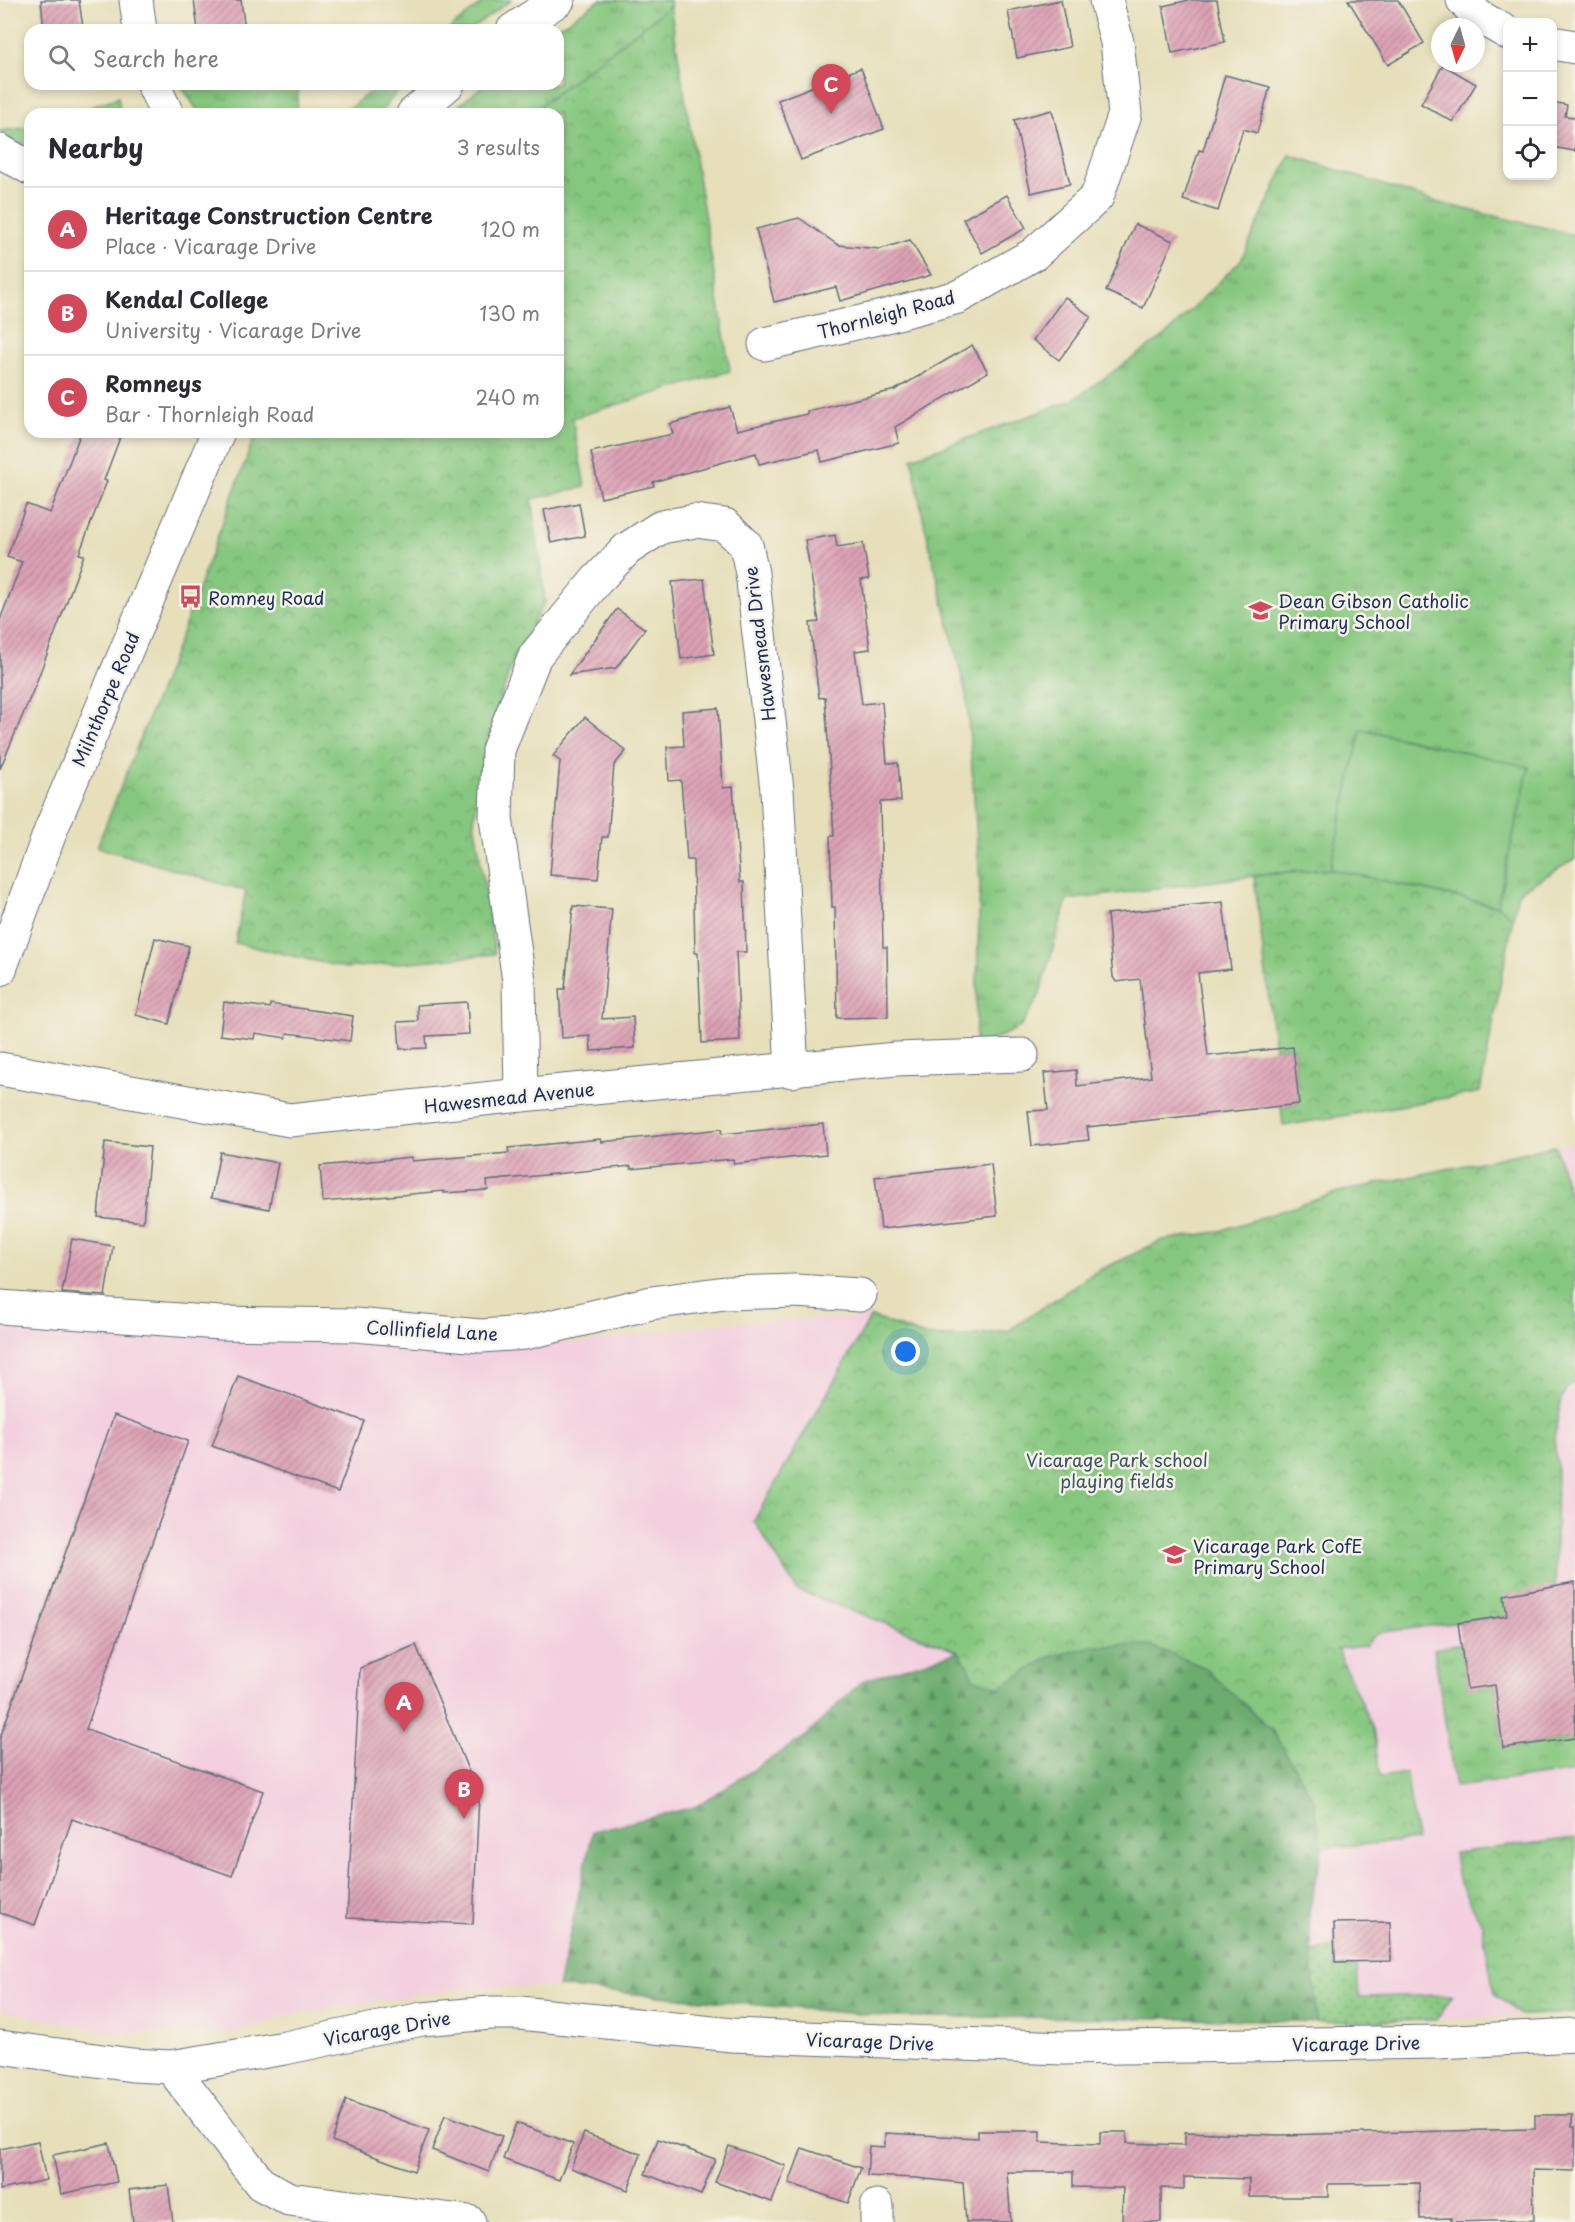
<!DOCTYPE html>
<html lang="en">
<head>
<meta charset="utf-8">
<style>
	body { margin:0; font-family:"Playpen Sans",sans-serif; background:#f7f7f7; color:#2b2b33 }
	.controls { position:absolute; right:18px; top:18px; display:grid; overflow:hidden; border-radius:12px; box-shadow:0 3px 9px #0003 }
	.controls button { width:54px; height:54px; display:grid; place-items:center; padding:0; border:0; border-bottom:2px solid #e1e1e2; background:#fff; color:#2b2b33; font:30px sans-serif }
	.compass { position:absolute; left:1431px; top:18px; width:54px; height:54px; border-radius:50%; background:#fff; box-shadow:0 3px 9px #0003; rotate:185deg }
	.you { position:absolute; left:906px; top:1352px; width:21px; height:21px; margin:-15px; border:4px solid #fff; border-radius:50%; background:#1a73e8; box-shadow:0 0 0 9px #1a73e833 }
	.badge { display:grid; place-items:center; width:39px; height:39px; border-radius:50%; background:#d1495b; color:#fff; font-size:20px; font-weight:700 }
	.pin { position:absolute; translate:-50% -50px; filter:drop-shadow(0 2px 3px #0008) }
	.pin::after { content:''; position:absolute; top:32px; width:21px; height:18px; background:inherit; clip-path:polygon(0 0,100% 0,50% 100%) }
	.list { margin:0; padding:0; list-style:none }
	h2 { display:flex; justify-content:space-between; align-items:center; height:78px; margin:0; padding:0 24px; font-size:26px }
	h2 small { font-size:20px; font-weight:400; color:#7c7c81 }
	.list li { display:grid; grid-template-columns:39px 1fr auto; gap:18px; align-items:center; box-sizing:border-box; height:84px; padding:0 24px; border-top:2px solid #e1e1e2 }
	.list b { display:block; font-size:22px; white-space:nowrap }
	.list p { margin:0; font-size:20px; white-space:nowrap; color:#7c7c81 }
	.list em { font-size:20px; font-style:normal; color:#7c7c81 }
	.icon { flex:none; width:33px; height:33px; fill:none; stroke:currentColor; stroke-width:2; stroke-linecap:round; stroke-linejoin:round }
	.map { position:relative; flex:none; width:1575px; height:2222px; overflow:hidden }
	.search { position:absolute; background:#fff; box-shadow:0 3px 9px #0003; left:24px; top:24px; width:540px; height:66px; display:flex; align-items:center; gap:15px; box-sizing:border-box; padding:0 21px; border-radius:18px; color:#7c7c81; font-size:22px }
	.panel { position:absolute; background:#fff; box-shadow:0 3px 9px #0003; left:24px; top:108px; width:540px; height:330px; border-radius:18px }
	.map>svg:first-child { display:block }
</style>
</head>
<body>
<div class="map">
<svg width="1575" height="2222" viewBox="0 0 1575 2222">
	<defs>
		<pattern id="grass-tufts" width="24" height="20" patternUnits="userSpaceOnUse" patternTransform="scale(1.5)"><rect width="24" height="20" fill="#86c77f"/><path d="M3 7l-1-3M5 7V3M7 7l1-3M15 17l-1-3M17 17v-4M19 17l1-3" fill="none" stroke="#6da26b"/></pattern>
		<pattern id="forest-firs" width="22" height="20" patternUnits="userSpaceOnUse" patternTransform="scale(1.5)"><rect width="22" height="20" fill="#6cac6e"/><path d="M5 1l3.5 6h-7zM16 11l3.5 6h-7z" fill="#588c5e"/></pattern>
		<pattern id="park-crowns" width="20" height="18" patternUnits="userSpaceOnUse" patternTransform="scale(1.5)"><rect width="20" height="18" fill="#86c77f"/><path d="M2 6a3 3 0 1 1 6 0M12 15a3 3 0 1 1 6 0" fill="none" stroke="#6da26b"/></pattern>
		<pattern id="garden-dots" width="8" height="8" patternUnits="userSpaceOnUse" patternTransform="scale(1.5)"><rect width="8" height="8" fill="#86c77f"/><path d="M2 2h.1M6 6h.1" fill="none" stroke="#6da26b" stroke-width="1.8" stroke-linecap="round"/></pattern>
		<pattern id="building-hatch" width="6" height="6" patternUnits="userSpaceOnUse" patternTransform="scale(1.5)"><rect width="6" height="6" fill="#dda2b5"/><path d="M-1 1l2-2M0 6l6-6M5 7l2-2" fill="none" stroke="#b28496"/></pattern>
	</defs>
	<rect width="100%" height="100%" fill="#f7f3e8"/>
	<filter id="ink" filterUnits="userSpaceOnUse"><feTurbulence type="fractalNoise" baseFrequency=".0167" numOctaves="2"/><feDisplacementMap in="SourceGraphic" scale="12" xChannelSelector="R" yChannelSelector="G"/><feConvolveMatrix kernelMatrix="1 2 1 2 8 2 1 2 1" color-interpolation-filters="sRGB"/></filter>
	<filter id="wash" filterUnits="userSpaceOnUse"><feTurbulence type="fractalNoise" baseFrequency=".008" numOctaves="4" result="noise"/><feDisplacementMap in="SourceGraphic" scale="24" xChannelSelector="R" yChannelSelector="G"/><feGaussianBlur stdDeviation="1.35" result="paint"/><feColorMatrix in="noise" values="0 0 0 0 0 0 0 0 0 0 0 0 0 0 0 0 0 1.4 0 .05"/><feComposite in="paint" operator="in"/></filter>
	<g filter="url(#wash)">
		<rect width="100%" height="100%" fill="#e6dfba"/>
		<!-- built -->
		<polygon fill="#f3cfdf" points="1575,1142 1575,2013 1436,2020 1317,2022 1309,1913 1322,1848 892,2017 558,1987 500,1987 455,1990 345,2006 287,2016 234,2033 117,2034 0,2010 0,1326 582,1343 721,1323 871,1317 927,1337 963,1337 1008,1331 1094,1273 1163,1240 1217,1232 1339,1192"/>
		<!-- grass -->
		<g fill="url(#grass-tufts)" stroke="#507b6e" stroke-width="1.5">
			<polygon points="486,0 511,0 470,30 448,30"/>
			<polygon points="600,0 670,0 670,6 530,114 448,114 485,84 558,84 558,30 554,30"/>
			<polygon points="180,84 299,84 296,114 200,114"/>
			<polygon points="380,84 403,84 379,114 342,114"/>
			<polygon points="118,97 121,114 73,114"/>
			<polygon points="30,127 30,152 0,132 0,131"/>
			<polygon points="1290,155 1440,203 1575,235 1575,859 1518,892 1513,918 1497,906 1528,767 1362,729 1330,869 1277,873 1067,900 1039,996 1021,1027 975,1048 980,883 967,698 924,523 912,458 1071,401 1167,334 1241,260"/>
			<polygon points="1461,1644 1467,1688 1495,1685 1503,1748 1575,1738 1575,1771 1455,1787 1434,1649"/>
		</g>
		<!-- forest -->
		<polygon fill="url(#forest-firs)" stroke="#446e66" stroke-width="1.5" points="1094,1273 1100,1338 1000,1687 1050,1657 1093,1646 1149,1645 1204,1667 1272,1730 1314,1800 1322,1848 1309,1913 1317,2022 1185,2018 892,2017 558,1987 593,1831 695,1807 805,1737 862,1681 959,1651 797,1590 754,1521 871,1317 927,1337 963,1337 1008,1331"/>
		<!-- park -->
		<g fill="url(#park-crowns)" stroke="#507b6e" stroke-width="1.5">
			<polygon points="670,6 730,371 572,418 585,487 532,499 545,602 515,654 485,746 474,820 495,954 346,968 235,943 246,891 97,847 181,636 256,432 558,432 558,114 530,114"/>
			<polygon points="1330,869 1497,906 1513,918 1480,1092 1283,1126 1281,1106 1299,1104 1293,1047 1275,1049 1254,876"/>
			<polygon points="1555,1146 1575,1213 1575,1382 1566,1389 1561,1399 1554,1439 1557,1464 1555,1605 1530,1613 1377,1633 1365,1646 1337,1649 1373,1729 1380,1777 1406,1773 1417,1840 1322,1848 1314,1800 1272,1730 1204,1667 1149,1645 1093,1646 1050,1657 1000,1687 975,1679 959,1651 797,1590 754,1521 871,1317 927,1337 963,1337 1008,1331 1094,1273 1163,1240 1217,1232 1339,1192"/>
			<polygon points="1575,1838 1575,2013 1520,2015 1494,1993 1482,1924 1458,1880 1454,1853"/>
		</g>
		<!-- garden -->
		<polygon fill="url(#garden-dots)" stroke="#507b6e" stroke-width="1.5" points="1335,1947 1335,1967 1357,1967 1359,1997 1453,1995 1436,2020 1317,2022 1312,1952"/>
		<!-- pitch -->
		<polygon fill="#86c77f" stroke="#507b6e" stroke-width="1.5" points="1361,729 1529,767 1497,906 1330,869"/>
		<g id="blocks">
			<!-- building -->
			<g fill="url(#building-hatch)">
				<polygon points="41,0 79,0 83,28 44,30"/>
				<polygon points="194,0 241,0 245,30 198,30"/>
				<polygon points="1061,0 1070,47 1017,58 1008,11"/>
				<polygon points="1189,0 1217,0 1225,42 1172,53 1163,6"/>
				<polygon points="1348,0 1398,0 1424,43 1388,65"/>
				<polygon points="1443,65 1476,84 1453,122 1421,104"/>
				<polygon points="861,68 884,129 801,160 778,100"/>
				<polygon points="1225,75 1270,87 1257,133 1243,129 1218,211 1183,200 1199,150 1203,151"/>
				<polygon points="1552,102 1567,105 1565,116 1575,117 1575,151 1552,147"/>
				<polygon points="1052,110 1070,184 1031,193 1014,120"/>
				<polygon points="1007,195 1026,228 982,253 963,219"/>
				<polygon points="799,218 838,245 880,249 910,240 931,275 840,301 836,287 774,302 756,229"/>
				<polygon points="1135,224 1173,241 1143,308 1106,291"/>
				<polygon points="1065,297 1091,317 1059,360 1033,340"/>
				<polygon points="972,345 988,372 895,427 899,443 822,462 819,450 759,464 756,453 653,482 654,486 601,498 591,452 673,434 670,424 730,407 737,430 807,414 807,411 895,390"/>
				<polygon points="81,432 122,432 104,480 107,481 79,554 84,555 60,620 35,686 0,769 0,620 22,562 7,557 26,504 50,513"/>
				<polygon points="579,503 585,536 551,543 544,510"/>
				<polygon points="835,535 837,547 863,543 869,579 861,580 870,649 855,651 862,704 882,702 887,763 898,763 901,801 880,802 883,947 887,947 888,1017 837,1018 835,907 832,907 830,836 834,836 829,756 825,697 819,698 810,623 819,622 805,540"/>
				<polygon points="704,579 714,654 681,659 672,582"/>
				<polygon points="617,609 645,629 616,668 569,675"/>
				<polygon points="718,708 723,788 733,787 740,882 744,882 746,952 736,952 740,1041 702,1043 698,953 695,953 693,860 687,860 681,780 669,781 667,747 684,746 682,711"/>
				<polygon points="585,717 626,751 614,765 608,837 602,837 598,879 550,875 560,761 553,756"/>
				<polygon points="1223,902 1231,969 1198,973 1208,1056 1293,1047 1299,1104 1087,1127 1089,1140 1032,1146 1028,1111 1048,1110 1044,1073 1076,1070 1077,1086 1151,1077 1140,979 1116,982 1113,977 1107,914"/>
				<polygon points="573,906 612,909 602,1019 633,1017 635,1048 591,1051 590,1036 562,1038 559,989 565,989"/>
				<polygon points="155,938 189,946 169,1024 136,1015"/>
				<polygon points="224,1002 270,1008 270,1004 353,1016 350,1041 287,1033 286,1038 255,1033 254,1039 220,1035"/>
				<polygon points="467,1002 469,1034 426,1036 427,1048 400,1049 398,1022 418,1021 417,1005"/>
				<polygon points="823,1124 826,1154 734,1164 733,1159 631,1169 631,1166 487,1181 488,1190 444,1193 444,1191 323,1202 320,1166 412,1157 412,1161 509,1153 508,1148 601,1139 602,1142 721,1129 722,1134"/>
				<polygon points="105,1142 150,1147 143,1222 98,1217"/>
				<polygon points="220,1152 278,1163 269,1209 211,1198"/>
				<polygon points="991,1164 997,1216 881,1229 875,1177"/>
				<polygon points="72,1239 113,1246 105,1296 62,1293"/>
				<polygon points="238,1376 364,1421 338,1492 212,1446"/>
				<polygon points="114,1415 188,1441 86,1729 263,1791 232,1876 72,1819 35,1925 0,1913 0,1738"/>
				<polygon points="1575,1582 1575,1738 1503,1748 1495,1685 1467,1689 1458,1623 1507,1616 1504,1595"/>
				<polygon points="416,1645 479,1796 473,1924 347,1918 360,1668"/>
				<polygon points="1390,1922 1391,1961 1335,1962 1334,1923"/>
				<polygon points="346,2100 429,2130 414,2171 332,2141"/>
				<polygon points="445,2115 502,2136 489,2172 432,2150"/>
				<polygon points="1535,2115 1572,2115 1572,2127 1575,2127 1575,2171 1533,2170 1534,2220 1451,2222 1451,2218 1420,2219 1419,2183 1328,2184 1328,2197 1249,2197 1249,2179 1184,2177 1184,2189 1161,2188 1161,2222 1122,2222 1123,2188 1073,2187 1073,2172 1007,2172 1011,2222 966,2222 963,2183 916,2178 867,2176 869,2146 885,2147 885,2133 978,2138 978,2131 1040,2131 1040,2142 1100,2144 1100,2132 1127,2132 1127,2143 1185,2145 1185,2132 1280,2135 1535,2129"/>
				<polygon points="516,2123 573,2144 559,2180 503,2159"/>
				<polygon points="584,2133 641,2154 628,2190 571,2168"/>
				<polygon points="658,2139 715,2159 701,2195 645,2174"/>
				<polygon points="38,2141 46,2180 0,2190 0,2149"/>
				<polygon points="109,2143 117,2182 61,2194 53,2155"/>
				<polygon points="729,2146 786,2166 772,2202 715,2182"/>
				<polygon points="802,2148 861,2168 848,2203 789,2183"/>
				<polygon points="168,2185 173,2222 133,2222 129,2190"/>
			</g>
		</g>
	</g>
	<g filter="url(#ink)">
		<use href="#blocks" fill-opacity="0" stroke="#626d7e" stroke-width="1.5"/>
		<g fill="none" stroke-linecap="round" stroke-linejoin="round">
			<defs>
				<g id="minor">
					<polyline points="136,0 140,30"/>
					<polyline points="1463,0 1478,16 1508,33"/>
					<polyline points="1552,43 1575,47"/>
					<polyline points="153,84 167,114"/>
					<polyline points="0,151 30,168"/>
					<polyline points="765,344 882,317 958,297 1034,254 1097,197 1125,114 1117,42 1106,0"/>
					<polyline points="0,1069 290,1120 521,1095 896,1059 1022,1055"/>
					<polyline points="521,1095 519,981 496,818 498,750 535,656 596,581 627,549 661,527 695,521 725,525 746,545 752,573 777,790 792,1071"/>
					<polyline points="0,1307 220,1323 355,1325 481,1336 525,1333 651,1303 725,1293 795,1291 860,1295"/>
					<polyline points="0,2047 132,2065 171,2067 285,2048 422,2019 491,2013 520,2013 732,2035 1063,2048 1438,2042 1575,2035"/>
					<polyline points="171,2067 261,2184 289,2199 469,2222"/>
					<polyline points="877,2206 877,2222"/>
				</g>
				<g id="highway">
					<polyline points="513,30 558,0"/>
					<polyline points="413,114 448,84"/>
					<polyline points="0,969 52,827 218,432"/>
				</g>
			</defs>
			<!-- minor casing -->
			<use href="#minor" stroke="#626d7e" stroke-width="35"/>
			<!-- highway casing -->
			<use href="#highway" stroke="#626d7e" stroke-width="35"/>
			<!-- minor -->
			<use href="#minor" stroke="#fff" stroke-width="33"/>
			<!-- highway -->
			<use href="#highway" stroke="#fff" stroke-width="33"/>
		</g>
	</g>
	<!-- icons -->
	<defs>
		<symbol id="bus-bare" viewBox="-9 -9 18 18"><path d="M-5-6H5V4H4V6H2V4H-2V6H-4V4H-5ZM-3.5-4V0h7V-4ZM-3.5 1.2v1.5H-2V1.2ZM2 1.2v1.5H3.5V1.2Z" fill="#d1495b" stroke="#f7f3e8" stroke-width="2.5" paint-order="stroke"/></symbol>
		<symbol id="school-bare" viewBox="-9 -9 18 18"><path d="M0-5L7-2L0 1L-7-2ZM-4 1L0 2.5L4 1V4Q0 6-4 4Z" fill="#d1495b" stroke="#f7f3e8" stroke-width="2.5" paint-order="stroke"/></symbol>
	</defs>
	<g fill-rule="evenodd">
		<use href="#bus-bare" x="174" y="580" width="33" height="33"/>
		<use href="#school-bare" x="1244" y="594" width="33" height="33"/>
		<use href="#school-bare" x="1158" y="1538" width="33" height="33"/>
	</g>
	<g text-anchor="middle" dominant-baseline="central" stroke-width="5" stroke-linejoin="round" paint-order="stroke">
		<!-- street labels -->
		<g font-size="18" fill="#1b2f5e" stroke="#f7f3e8">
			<text transform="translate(886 314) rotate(-15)">Thornleigh Road</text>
			<text transform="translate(759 644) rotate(-97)">Hawesmead Drive</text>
			<text transform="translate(105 699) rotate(-67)">Milnthorpe Road</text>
			<text transform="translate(509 1097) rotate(-6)">Hawesmead Avenue</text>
			<text transform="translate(432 1330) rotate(3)">Collinfield Lane</text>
			<text transform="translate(387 2028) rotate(-10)">Vicarage Drive</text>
			<text transform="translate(870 2041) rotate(2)">Vicarage Drive</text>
			<text transform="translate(1356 2043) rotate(-1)">Vicarage Drive</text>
		</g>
		<!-- poi labels -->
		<g font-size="18" fill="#1b2f5e" stroke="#f7f3e8" text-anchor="start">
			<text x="208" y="597">Romney Road</text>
			<text x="1278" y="600">Dean Gibson Catholic<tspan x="1278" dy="21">Primary School</tspan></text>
			<text x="1193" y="1545">Vicarage Park CofE<tspan x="1193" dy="21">Primary School</tspan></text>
		</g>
		<!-- park labels -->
		<g font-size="18" fill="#365566" stroke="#f7f3e8">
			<text x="1117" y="1459">Vicarage Park school<tspan x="1117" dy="21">playing fields</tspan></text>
		</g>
	</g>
</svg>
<div class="controls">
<button>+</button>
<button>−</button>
<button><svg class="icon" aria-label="locate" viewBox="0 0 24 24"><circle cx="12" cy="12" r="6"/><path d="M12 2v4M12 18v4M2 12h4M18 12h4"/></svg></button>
</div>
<svg class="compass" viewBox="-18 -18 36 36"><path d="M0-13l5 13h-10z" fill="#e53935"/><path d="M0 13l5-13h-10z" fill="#7c7c81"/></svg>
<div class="you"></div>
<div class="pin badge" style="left:404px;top:1732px">A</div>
<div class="pin badge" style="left:464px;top:1819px">B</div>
<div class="pin badge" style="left:831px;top:114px">C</div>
<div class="search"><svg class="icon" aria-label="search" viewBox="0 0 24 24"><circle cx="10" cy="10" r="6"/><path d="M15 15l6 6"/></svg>Search here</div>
<section class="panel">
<h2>Nearby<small>3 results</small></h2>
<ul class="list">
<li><span class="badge">A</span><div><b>Heritage Construction Centre</b><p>Place · Vicarage Drive</p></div><em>120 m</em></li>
<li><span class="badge">B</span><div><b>Kendal College</b><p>University · Vicarage Drive</p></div><em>130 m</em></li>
<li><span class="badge">C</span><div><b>Romneys</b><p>Bar · Thornleigh Road</p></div><em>240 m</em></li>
</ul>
</section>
</div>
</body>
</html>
